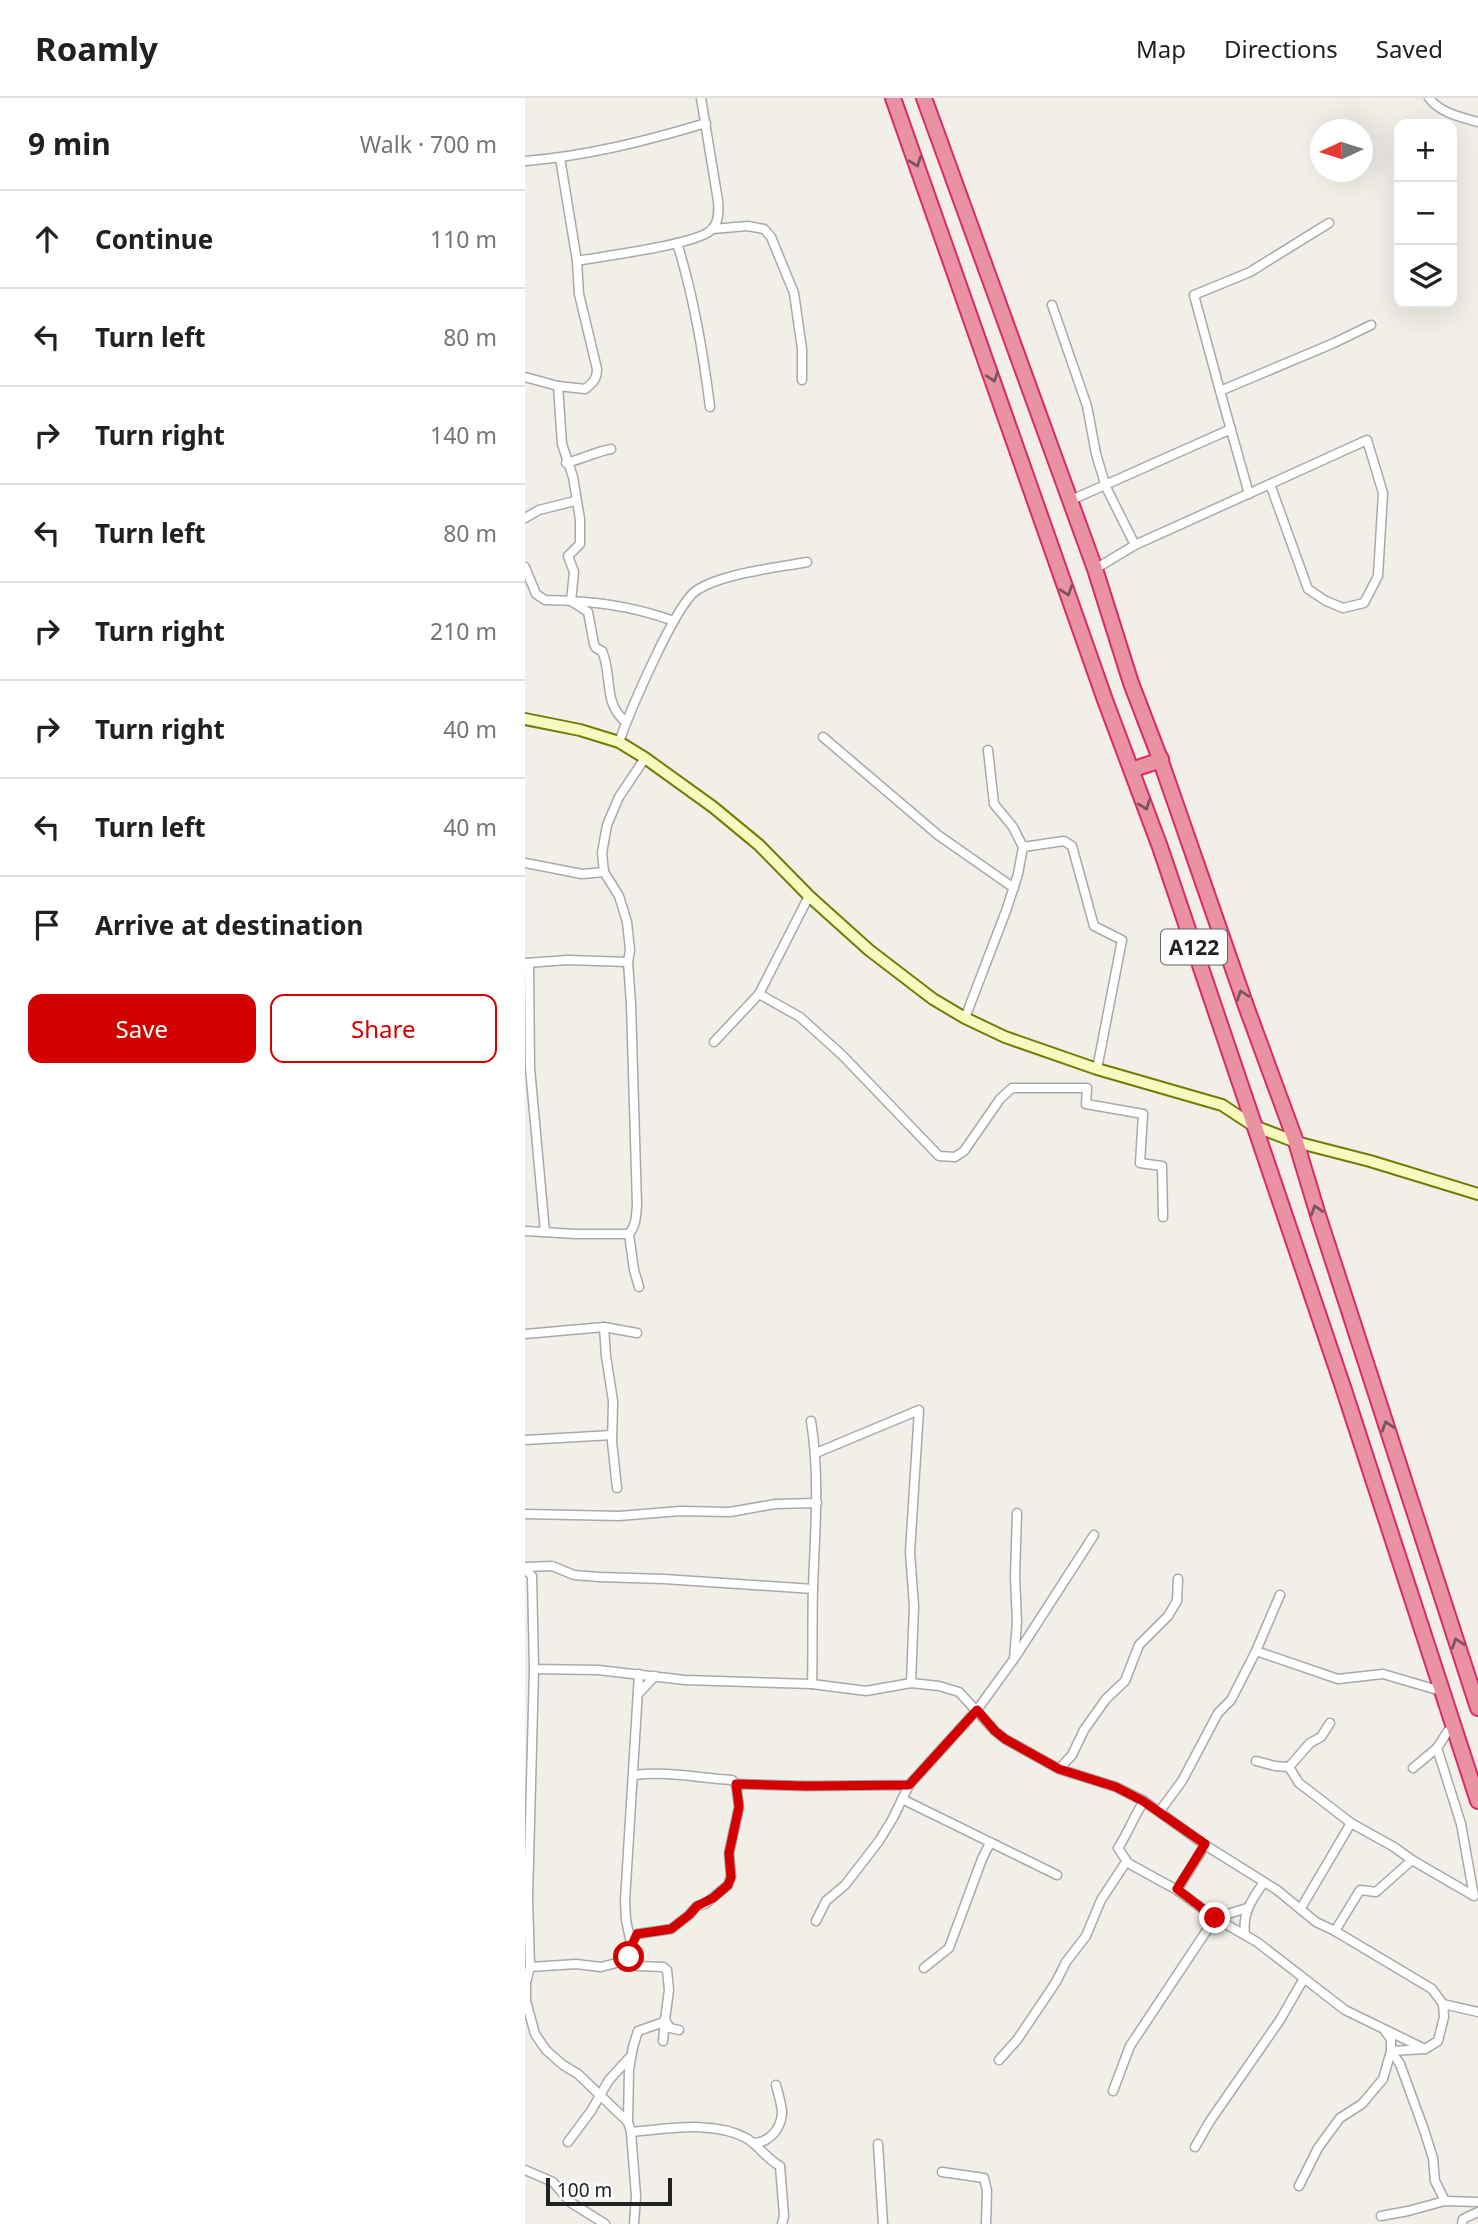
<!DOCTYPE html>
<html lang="en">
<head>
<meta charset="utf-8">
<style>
	body { margin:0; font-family:"Noto Sans",sans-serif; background:#f6f6f6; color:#202124 }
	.controls { position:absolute; right:21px; top:21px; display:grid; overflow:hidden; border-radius:14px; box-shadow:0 7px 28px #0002 }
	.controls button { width:63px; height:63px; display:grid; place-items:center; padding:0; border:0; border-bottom:2px solid #e0e0e0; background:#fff; color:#202124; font:35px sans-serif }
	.compass { position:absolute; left:785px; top:21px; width:63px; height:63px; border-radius:50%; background:#fff; box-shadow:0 7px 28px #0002; rotate:266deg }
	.scale { position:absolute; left:21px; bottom:18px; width:126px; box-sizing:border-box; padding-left:7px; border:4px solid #222; border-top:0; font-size:19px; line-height:24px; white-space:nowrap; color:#222; -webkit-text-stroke:5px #fff; paint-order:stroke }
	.stop { position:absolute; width:21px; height:21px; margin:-16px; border:5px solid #d40000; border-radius:50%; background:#fff }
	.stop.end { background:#d40000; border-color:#fff; box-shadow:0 2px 7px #0008 }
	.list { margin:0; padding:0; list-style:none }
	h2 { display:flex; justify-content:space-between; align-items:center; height:91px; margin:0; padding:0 28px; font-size:30px }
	h2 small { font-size:23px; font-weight:400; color:#757577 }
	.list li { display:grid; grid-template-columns:46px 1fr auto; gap:21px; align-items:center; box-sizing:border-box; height:98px; padding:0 28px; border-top:2px solid #e0e0e0 }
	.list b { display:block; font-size:26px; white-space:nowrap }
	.list em { font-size:23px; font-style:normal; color:#757577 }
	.actions { display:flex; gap:14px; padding:21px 28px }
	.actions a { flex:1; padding:16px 0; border:2px solid #d40000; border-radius:14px; text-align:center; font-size:24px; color:#d40000 }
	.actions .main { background:#d40000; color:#fff }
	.icon { flex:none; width:38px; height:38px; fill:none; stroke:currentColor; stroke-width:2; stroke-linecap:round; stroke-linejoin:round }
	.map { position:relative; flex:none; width:953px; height:2126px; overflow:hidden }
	header { display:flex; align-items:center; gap:42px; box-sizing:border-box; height:98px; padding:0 35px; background:#fff; border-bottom:2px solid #e0e0e0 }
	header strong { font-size:33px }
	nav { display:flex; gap:38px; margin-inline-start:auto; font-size:24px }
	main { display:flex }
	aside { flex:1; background:#fff }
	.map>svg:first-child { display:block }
</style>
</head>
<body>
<header>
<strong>Roamly</strong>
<nav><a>Map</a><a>Directions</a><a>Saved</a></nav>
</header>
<main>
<aside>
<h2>9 min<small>Walk · 700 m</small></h2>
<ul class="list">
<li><svg class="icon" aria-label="ahead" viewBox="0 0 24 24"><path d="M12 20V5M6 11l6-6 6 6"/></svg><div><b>Continue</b></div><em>110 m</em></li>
<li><svg class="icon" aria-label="left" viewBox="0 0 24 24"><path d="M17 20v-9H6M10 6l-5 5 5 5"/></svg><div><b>Turn left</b></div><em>80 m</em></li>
<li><svg class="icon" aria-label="right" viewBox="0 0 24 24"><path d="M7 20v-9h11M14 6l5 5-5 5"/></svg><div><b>Turn right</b></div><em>140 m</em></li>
<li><svg class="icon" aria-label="left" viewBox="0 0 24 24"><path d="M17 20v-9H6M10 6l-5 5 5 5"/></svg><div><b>Turn left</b></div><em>80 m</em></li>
<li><svg class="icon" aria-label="right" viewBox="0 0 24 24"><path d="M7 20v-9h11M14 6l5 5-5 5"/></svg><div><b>Turn right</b></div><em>210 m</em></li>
<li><svg class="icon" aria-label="right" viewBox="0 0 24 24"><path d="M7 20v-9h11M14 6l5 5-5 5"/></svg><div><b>Turn right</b></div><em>40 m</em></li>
<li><svg class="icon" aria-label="left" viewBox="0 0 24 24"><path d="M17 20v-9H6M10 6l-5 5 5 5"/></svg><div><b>Turn left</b></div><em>40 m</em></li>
<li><svg class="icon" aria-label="arrive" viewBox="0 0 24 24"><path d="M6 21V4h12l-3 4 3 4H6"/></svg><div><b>Arrive at destination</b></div></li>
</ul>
<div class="actions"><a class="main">Save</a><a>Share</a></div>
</aside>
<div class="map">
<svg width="953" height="2126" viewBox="0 0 953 2126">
	<rect width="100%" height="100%" fill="#f2efe9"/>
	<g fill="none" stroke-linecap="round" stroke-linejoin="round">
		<defs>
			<g id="street">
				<path d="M 904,0 C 915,15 936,19 953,24"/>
				<path d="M 0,63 C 62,58 121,43 181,25"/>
				<polyline points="187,131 223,128 239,131 246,139 269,195 277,251 277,282"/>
				<path d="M 152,145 C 169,199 178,253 185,309"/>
				<path d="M 52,163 C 78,158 168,147 185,133 C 194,126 194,114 193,103 L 176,0"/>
				<polyline points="527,207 562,308 571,356 581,389 610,447 570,471"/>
				<path d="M 0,279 L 33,288 L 60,291 C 68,285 72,281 72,271 L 54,196 L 52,163 L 35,60"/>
				<path d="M 33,288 L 37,346 L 48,379 L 55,421 L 55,446 L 43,458 L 49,474 L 46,503 L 63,514 L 69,546 L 71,550 L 77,553 C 88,577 77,605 101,624"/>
				<polyline points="695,293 669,197 725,174 804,125"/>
				<path d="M 41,365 C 57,361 70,354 86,351"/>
				<polyline points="724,396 695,293 809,245 846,227"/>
				<polyline points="544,403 706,331"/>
				<polyline points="0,420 14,412 50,403"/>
				<polyline points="610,447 745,386 783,491 801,503 818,510 839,505 853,478 858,395 842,342 745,386"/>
				<path d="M 0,469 L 11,496 L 20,502 C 67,503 104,507 149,523"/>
				<polyline points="298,639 413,737 489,790"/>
				<path d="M 94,644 C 104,616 150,506 172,492 C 198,475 251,470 282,464"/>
				<polyline points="498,749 539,743 547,748 569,828 597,842 572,971"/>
				<polyline points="0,765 57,776 79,774"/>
				<polyline points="1,865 43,862 103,864"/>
				<polyline points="4,865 5,970 20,1134"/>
				<polyline points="234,896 275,919 317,957 414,1058 430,1059 439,1053 475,1001 487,990 562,990 561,1006 618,1016 615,1065 637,1068 638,1119"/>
				<polyline points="440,920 481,813 493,776 498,749 488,729 469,706 463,652"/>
				<polyline points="189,944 234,896 284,798"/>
				<polyline points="0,1133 51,1136 104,1136"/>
				<path d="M 114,1189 L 109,1172 L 104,1136 C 111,1128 111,1118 112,1107 L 106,906 L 103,864 L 105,852 L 102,824 L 94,798 L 79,774 L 77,755 L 82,727 L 94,699 L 120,660"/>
				<polyline points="79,1229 112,1235"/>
				<polyline points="0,1236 79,1229 81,1258 88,1303 87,1344 92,1390"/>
				<path d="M 286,1323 C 295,1379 290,1433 288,1489 C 287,1521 288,1554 287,1586"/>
				<polyline points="0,1342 87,1337"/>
				<polyline points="291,1355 394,1312 385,1454 389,1508 386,1585"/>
				<polyline points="0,1416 94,1418 155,1413 205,1414 250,1406 292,1405"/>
				<polyline points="0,1469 27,1468 49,1477 74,1479 139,1481 288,1491"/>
				<polyline points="0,1471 7,1478 9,1571 3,1800 5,1869 1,1885 1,1903 10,1936 21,1952 38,1967 53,1976 103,2024 106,2034 111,2098 109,2126"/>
				<polyline points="731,1553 755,1497"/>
				<polyline points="491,1558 569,1437"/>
				<polyline points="9,1571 73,1572 160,1582 287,1586 341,1593 386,1585 414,1588 434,1594 470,1633 480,1641 534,1671 591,1689 619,1703 680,1747 752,1792 791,1824 810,1833 907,1891 918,1906 919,1919 913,1943 900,1951"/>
				<polyline points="113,1596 130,1578"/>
				<polyline points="731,1663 750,1668 764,1669 774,1685 826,1725"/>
				<polyline points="764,1669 785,1645 796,1639 805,1625"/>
				<polyline points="888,1670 912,1650"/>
				<polyline points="534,1671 547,1657 559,1632 581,1601 600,1583 614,1547 643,1518 652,1503 653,1481"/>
				<path d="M 109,1677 C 144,1673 172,1680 207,1682 L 211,1686"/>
				<polyline points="377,1701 532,1777"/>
				<path d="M 619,1703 C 609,1718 603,1735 593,1750 L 603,1765 L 601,1764 L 652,1792 L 690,1820 L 732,1844 L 820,1912 L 900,1951 L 866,1953 L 858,1981 L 837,2006 L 815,2020 L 793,2050 L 774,2088"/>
				<polyline points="634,1714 657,1683 693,1615 706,1602 731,1553 813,1581 858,1576 916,1593"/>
				<polyline points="887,1762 949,1798 936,1726 912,1650 923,1633 930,1632"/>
				<polyline points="652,1792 680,1747"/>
				<polyline points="776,1810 826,1725 869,1749 887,1762 851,1794 835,1792 810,1833"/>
				<polyline points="291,1823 301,1803 320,1787 354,1743 368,1720 384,1687"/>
				<path d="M 720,1837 C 717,1815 727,1801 739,1784"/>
				<polyline points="106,1845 112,1836 146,1831 164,1817 172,1808 180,1806 203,1787 206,1779 204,1755 214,1709 211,1686 281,1688 384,1687 452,1612 489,1561 492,1524 490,1479 492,1415"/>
				<polyline points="102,1857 112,1868 138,1869 142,1872 144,1892 140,1922 136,1925 113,1933 108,1949 104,1971 103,2024"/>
				<polyline points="5,1869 51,1866 76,1869 91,1865 102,1857 106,1845 101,1822 100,1803 114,1576"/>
				<polyline points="399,1870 424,1850 457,1761 465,1745"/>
				<polyline points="918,1906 953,1914"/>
				<polyline points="860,1933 866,1941 866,1953 875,1966 898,2029 908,2060 910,2083 920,2103"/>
				<polyline points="138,1943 140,1922 145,1930 154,1932"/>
				<polyline points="474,1962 492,1942 531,1884 541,1864 561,1838 576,1802 601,1764"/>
				<polyline points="588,1993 605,1948 690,1820 722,1810"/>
				<path d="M 106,2034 C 142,2031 188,2022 221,2040 C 234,2047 241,2061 255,2068 L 259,2118 L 257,2126"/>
				<polyline points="43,2044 66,2013 84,1982 104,1960"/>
				<path d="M 228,2045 C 244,2045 256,2031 257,2015 C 257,2007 253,1995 251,1987"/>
				<polyline points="353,2046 358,2126"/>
				<polyline points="670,2049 685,2023 755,1922 778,1882"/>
				<polyline points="0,2072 28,2084 45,2104 80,2126"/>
				<polyline points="417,2074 459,2080 462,2093 461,2126"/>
				<polyline points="856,2118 883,2113 920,2103 953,2104"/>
				<polyline points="937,2126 938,2121 953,2114"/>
			</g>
			<polyline id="secondary" points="0,621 55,632 94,644 120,660 188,709 234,747 284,798 344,852 408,901 440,920 480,939 572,971 697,1007 729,1028 771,1044 845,1063 953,1096"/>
			<g id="highway">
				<polyline points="368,0 580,602 635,749 818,1289 953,1703"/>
				<polyline points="399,0 570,471 606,585 634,658 721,908 771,1044 793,1117 953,1610"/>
				<path d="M 607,673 C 616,667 626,667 636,661 L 634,658"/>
			</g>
		</defs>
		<!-- street casing -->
		<use href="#street" stroke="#a9a9a9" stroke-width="11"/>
		<!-- secondary casing -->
		<use href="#secondary" stroke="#707d05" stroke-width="14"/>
		<!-- highway casing -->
		<use href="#highway" stroke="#dc2a67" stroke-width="18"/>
		<!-- street -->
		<use href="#street" stroke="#fff" stroke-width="8"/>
		<!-- secondary -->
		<use href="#secondary" stroke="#f7fabf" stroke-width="10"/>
		<!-- highway -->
		<use href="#highway" stroke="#e892a2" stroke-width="14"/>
	</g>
	<!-- one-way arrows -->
	<defs><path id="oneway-chevron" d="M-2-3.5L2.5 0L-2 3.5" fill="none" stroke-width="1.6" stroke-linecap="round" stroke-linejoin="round" transform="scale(1.75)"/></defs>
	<g stroke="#7b545c">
		<use href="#oneway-chevron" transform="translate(391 64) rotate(70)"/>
		<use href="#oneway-chevron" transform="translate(468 279) rotate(71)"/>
		<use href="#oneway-chevron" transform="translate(542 493) rotate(71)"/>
		<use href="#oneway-chevron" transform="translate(620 707) rotate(70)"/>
		<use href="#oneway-chevron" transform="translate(717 897) rotate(-109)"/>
		<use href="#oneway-chevron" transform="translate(791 1112) rotate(-107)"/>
		<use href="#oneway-chevron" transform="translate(862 1328) rotate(-108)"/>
		<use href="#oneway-chevron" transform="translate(932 1545) rotate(-108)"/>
	</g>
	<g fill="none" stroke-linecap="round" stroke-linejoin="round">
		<!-- route -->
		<polyline stroke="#d40000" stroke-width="9" points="104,1859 102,1857 112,1836 146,1831 164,1817 172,1808 188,1800 203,1787 206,1779 204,1755 214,1709 211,1686 281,1688 384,1687 452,1612 470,1633 480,1641 534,1671 591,1689 618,1703 680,1746 652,1791 690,1820"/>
	</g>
	<g text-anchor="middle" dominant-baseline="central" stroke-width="5" stroke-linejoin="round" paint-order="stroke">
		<!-- shield labels -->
		<rect fill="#fff" stroke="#646464" stroke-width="2" x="636" y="831.5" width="66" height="35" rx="5"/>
		<g font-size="21" font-weight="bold" fill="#222">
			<text x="669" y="849">A122</text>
		</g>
	</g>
</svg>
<div class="controls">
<button>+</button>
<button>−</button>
<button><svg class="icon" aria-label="layers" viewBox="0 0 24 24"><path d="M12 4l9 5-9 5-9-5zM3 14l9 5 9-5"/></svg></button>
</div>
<svg class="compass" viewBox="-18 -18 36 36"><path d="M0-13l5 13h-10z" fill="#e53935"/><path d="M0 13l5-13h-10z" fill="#757577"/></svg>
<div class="scale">100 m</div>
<div class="stop" style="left:104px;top:1859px"></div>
<div class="stop end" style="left:690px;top:1820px"></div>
</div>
</main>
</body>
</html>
